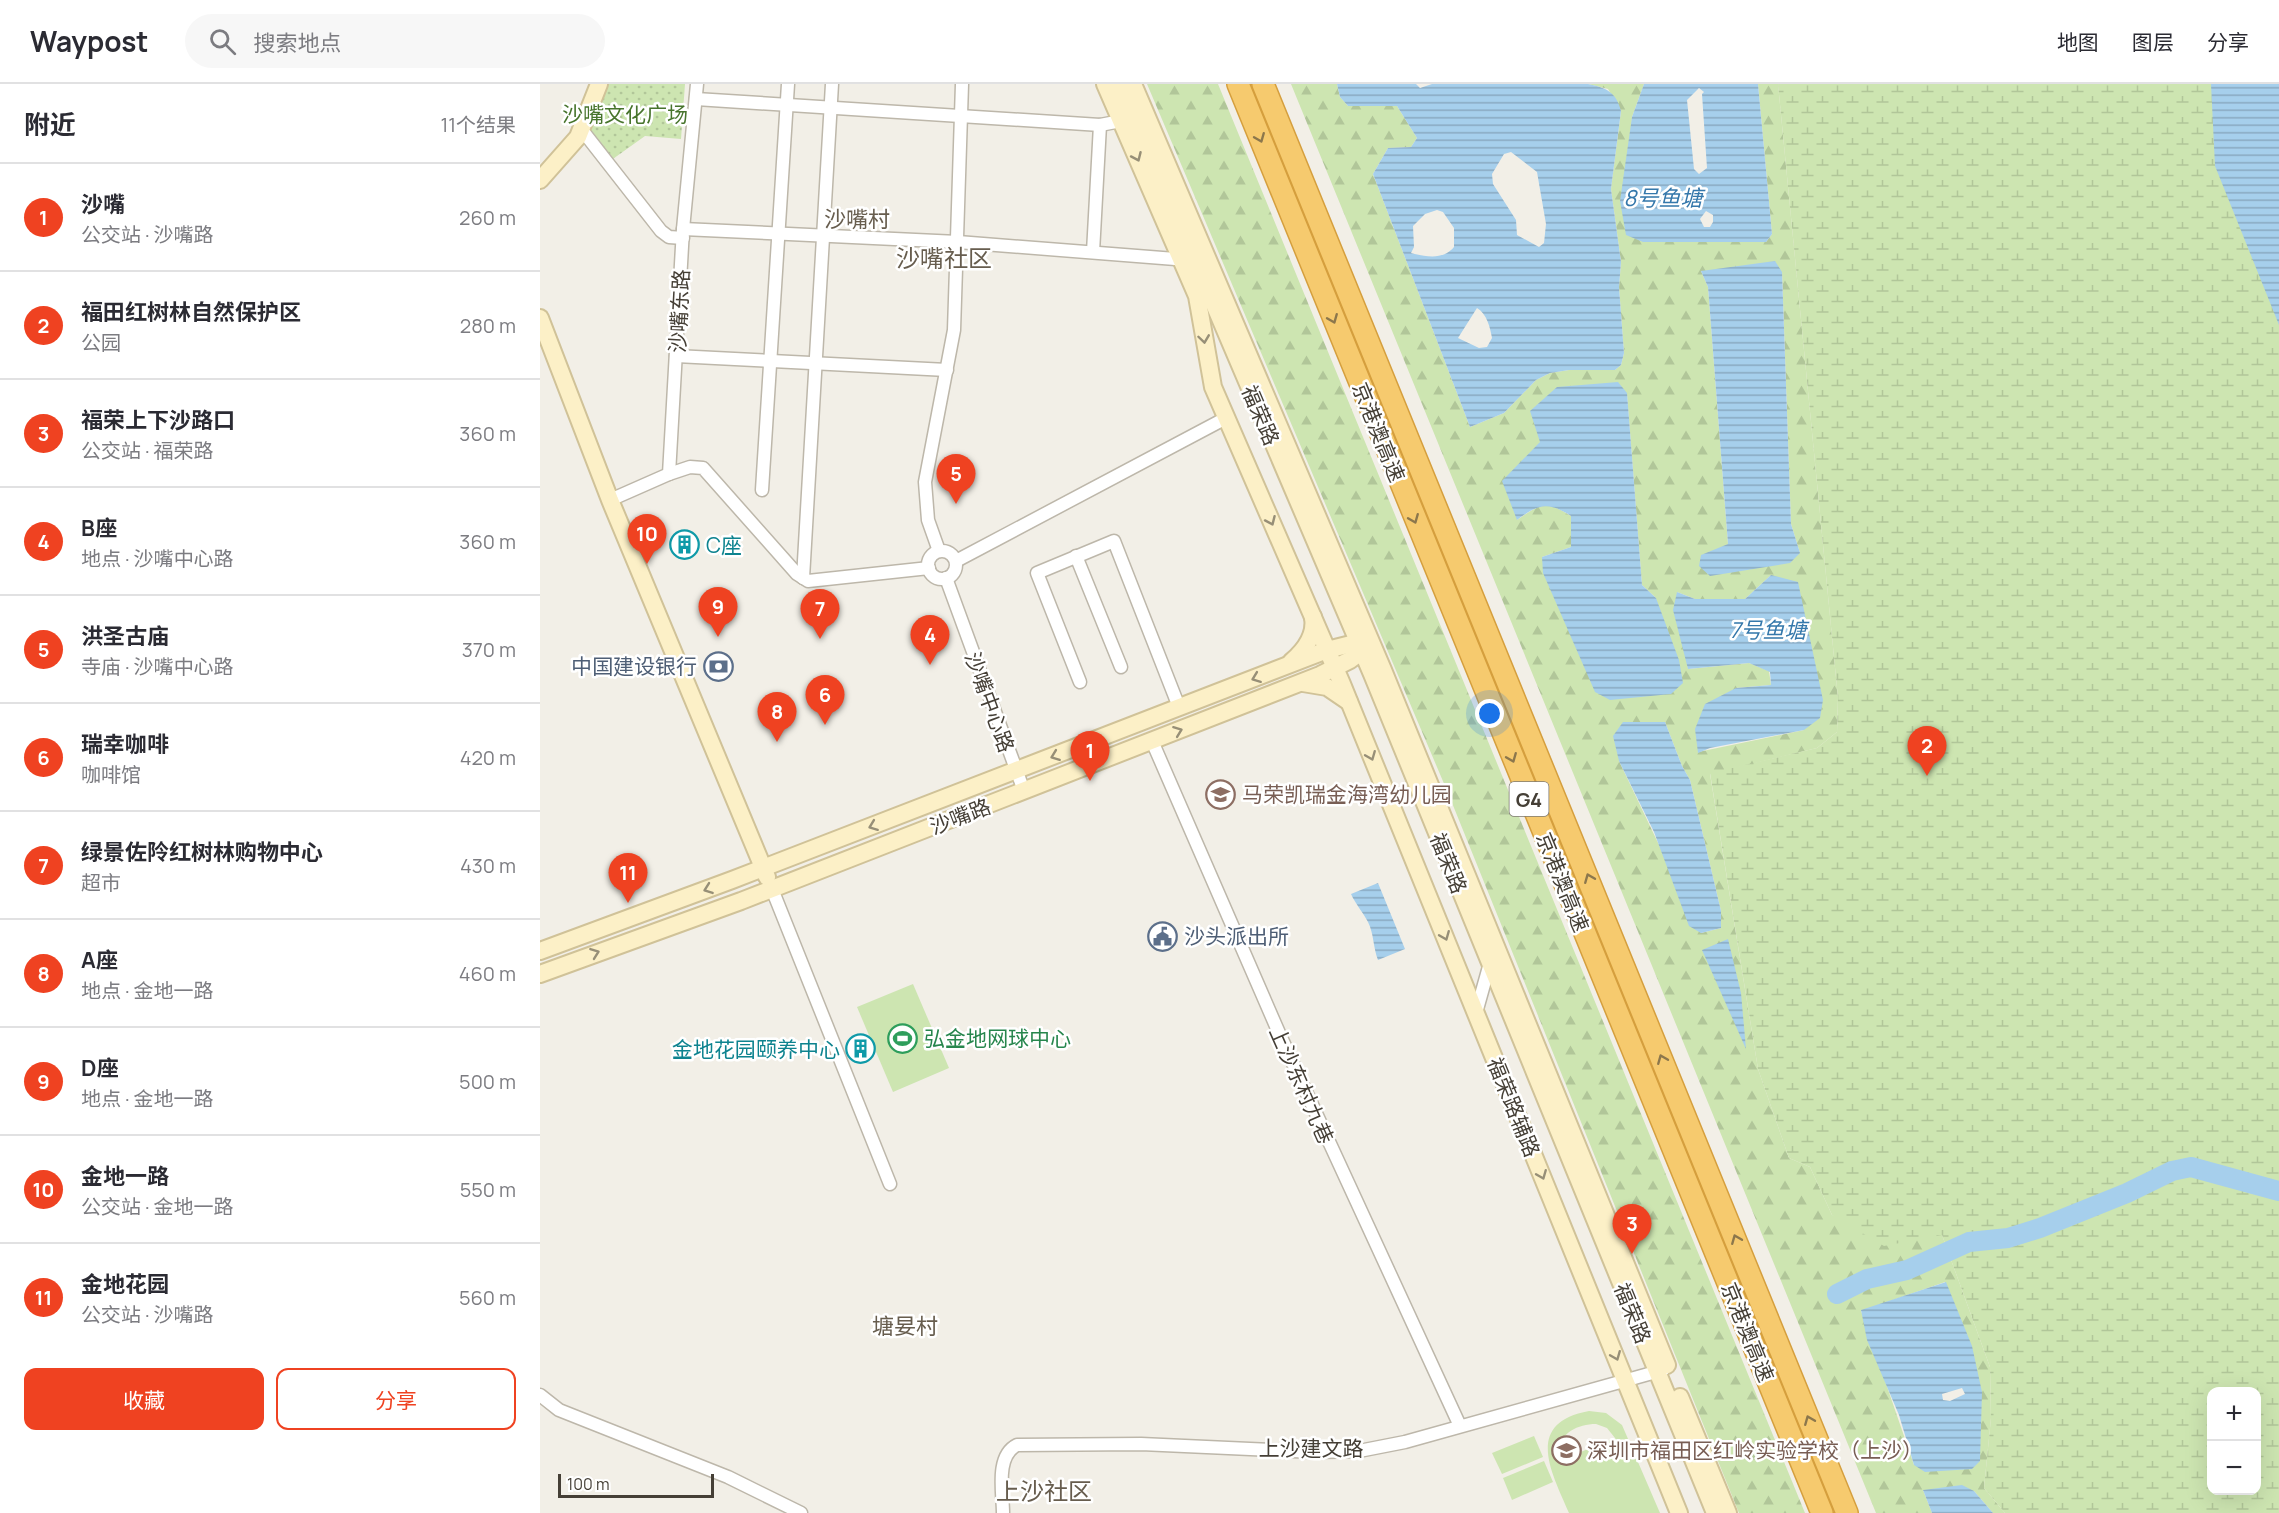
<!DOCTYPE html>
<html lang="zh">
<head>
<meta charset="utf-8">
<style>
	body { margin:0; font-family:Manrope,"Noto Sans SC",sans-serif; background:#f7f7f7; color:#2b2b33 }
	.controls { position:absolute; right:18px; bottom:18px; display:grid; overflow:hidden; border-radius:12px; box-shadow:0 6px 24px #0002 }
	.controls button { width:54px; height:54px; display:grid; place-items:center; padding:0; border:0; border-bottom:2px solid #e1e1e2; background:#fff; color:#2b2b33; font:30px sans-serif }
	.scale { position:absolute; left:18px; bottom:15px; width:156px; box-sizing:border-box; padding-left:6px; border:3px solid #453f36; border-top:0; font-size:16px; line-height:21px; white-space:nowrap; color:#453f36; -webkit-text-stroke:4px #fff; paint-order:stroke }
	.you { position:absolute; left:950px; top:630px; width:21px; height:21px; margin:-15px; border:4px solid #fff; border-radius:50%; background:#1a73e8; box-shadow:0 0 0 9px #1a73e833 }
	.badge { display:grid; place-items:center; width:39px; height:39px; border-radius:50%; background:#ef4221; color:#fff; font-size:20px; font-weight:700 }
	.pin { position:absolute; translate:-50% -50px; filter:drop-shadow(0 2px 3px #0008) }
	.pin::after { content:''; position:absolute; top:32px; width:21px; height:18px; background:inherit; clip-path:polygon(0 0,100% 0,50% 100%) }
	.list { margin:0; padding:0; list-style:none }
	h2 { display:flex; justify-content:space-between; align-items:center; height:78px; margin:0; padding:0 24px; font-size:26px }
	h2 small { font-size:20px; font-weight:400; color:#7c7c81 }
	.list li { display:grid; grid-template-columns:39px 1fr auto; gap:18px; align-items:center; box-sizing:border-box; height:108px; padding:0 24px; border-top:2px solid #e1e1e2 }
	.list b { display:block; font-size:22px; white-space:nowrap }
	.list p { margin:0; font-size:20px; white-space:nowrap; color:#7c7c81 }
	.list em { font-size:20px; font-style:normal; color:#7c7c81 }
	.actions { display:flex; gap:12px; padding:18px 24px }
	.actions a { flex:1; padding:14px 0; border:2px solid #ef4221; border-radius:12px; text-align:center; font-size:21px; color:#ef4221 }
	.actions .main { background:#ef4221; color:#fff }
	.icon { flex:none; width:33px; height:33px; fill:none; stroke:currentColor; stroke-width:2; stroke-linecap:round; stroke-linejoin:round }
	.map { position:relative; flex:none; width:1739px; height:1429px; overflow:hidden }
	header { display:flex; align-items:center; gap:36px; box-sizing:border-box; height:84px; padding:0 30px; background:#fff; border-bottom:2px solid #e1e1e2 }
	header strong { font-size:28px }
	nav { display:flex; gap:33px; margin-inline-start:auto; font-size:21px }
	.search { width:420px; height:54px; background:#f7f7f7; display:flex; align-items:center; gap:15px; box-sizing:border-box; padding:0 21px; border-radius:33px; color:#7c7c81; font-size:22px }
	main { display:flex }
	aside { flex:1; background:#fff }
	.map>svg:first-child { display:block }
</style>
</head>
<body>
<header>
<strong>Waypost</strong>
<div class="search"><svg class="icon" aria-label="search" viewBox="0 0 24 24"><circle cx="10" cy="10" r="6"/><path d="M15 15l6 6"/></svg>搜索地点</div>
<nav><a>地图</a><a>图层</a><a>分享</a></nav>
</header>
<main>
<aside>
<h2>附近<small>11个结果</small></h2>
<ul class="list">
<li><span class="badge">1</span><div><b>沙嘴</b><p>公交站 · 沙嘴路</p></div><em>260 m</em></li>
<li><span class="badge">2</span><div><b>福田红树林自然保护区</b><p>公园</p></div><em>280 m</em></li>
<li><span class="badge">3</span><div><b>福荣上下沙路口</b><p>公交站 · 福荣路</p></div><em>360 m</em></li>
<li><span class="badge">4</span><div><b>B座</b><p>地点 · 沙嘴中心路</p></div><em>360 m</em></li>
<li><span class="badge">5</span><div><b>洪圣古庙</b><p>寺庙 · 沙嘴中心路</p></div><em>370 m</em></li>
<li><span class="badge">6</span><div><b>瑞幸咖啡</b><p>咖啡馆</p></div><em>420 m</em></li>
<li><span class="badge">7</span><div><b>绿景佐阾红树林购物中心</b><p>超市</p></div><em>430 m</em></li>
<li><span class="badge">8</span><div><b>A座</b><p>地点 · 金地一路</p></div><em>460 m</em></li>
<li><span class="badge">9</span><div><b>D座</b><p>地点 · 金地一路</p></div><em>500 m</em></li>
<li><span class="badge">10</span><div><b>金地一路</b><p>公交站 · 金地一路</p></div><em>550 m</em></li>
<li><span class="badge">11</span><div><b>金地花园</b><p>公交站 · 沙嘴路</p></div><em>560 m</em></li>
</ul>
<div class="actions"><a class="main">收藏</a><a>分享</a></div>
</aside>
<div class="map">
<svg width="1739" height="1429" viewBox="0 0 1739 1429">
	<defs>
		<pattern id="grass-dots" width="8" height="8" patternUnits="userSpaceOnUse" patternTransform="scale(1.5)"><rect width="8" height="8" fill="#cde5b1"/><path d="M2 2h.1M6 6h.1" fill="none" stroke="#b1c699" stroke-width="1.8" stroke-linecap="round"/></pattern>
		<pattern id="forest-firs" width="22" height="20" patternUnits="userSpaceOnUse" patternTransform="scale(1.5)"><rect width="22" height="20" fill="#cde5b1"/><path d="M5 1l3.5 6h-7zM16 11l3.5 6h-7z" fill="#b1c699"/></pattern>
		<pattern id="wetland-marsh" width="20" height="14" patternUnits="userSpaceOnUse" patternTransform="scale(1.5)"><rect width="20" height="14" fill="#cde5b1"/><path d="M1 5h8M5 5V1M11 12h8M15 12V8" fill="none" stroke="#b1c699"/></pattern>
		<pattern id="water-rules" width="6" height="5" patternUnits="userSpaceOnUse" patternTransform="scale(1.5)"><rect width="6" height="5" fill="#a6cfec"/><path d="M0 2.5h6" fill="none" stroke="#89a9c0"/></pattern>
	</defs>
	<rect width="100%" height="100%" fill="#f2efe7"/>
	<!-- grass -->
	<polygon fill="url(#grass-dots)" points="66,0 145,0 141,55 105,52 70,77 48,48"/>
	<!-- forest -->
	<g fill="url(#forest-firs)" fill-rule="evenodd">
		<polygon points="607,0 678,0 1265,1429 1199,1429 908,709"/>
		<path d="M 751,0 L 797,0 L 800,13 L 808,22 L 857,22 L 877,54 L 871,63 L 848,64 L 833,90 L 930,343 L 964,329 L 996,296 L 1010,289 L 1029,286 L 1075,286 L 1081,281 L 1084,269 L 1079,203 L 1081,178 L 1071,105 L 1081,27 L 1068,5 L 1048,0 L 1104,0 L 1092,33 L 1086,151 L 1226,158 L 1232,150 L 1218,0 L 1238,0 L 1298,614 L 1297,648 L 1277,664 L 1170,690 L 1218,985 L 1249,1074 L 1270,1083 L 1292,1131 L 1402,1151 L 1450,1283 L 1451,1334 L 1444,1404 L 1465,1429 L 1453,1429 L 1434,1407 L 1383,1406 L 1392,1429 L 1336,1429 ZM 1161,187 L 1242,188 L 1251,440 L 1260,469 L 1188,460 L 1168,203 ZM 1087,310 L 1102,501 L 1116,514 L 1002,473 L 1031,463 L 1031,432 C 1006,416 1000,420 977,436 L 1000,358 ZM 1231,491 L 1264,646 L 1158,668 L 1196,604 L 1231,601 L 1229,587 L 1209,579 L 1148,585 L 1137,508 L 1155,515 L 1205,515 ZM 1125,638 L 1142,682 L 1150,696 L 1181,827 L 1181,844 L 1161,849 L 1079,677 ZM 1405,1198 L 1440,1377 L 1374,1381 L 1321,1227 Z"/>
	</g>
	<!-- wetland -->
	<path fill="url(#wetland-marsh)" fill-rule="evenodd" d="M 1238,0 L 1739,0 L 1739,1429 L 1465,1429 L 1444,1404 L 1451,1334 L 1450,1283 L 1402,1151 L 1344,1162 L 1292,1131 L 1270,1083 L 1249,1074 L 1218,985 L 1170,689 L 1277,664 L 1297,648 L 1298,614 ZM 1672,1308 L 1716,1308 L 1716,1406 L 1672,1406 Z"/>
	<!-- garden -->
	<g fill="#cde5b1" fill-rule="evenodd">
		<polygon points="373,900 409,984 353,1008 317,923"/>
		<path d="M 1049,1327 L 1066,1329 L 1082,1341 L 1120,1429 L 1029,1429 C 1012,1389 983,1339 1049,1327 ZM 1056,1340 L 1067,1344 L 1075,1354 L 1021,1376 C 1014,1352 1035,1340 1056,1340 Z"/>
		<polygon points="994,1352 1003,1373 962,1390 952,1369"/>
		<polygon points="1004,1377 1013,1398 972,1416 963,1394"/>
	</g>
	<!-- water -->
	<g fill="url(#water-rules)" fill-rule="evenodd">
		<path d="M 797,0 L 876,0 L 880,4 L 892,0 L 1048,0 C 1067,4 1076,8 1081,27 L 1071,105 L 1081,178 L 1079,203 L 1084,269 L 1081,281 L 1075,286 L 1029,286 L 1010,289 L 996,296 L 964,329 L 930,343 L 833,90 L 848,64 L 871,63 L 877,54 L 857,22 L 808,22 L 800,13 ZM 971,68 L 997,88 L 1006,140 L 1004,159 L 999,163 L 977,151 L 976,136 L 953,100 L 952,90 L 964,70 ZM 897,126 L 903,128 L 914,144 L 914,163 C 903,176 887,173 871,169 L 874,163 L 873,142 L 885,130 ZM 937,224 C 947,230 950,243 952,254 L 947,263 L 939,264 L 918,254 Z"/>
		<path d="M 1104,0 L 1218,0 L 1232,150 L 1226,158 L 1103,158 L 1086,151 L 1080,117 L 1092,33 ZM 1159,4 L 1164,8 L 1162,10 L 1167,84 L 1159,90 L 1154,85 L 1147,16 ZM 1166,127 L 1173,131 L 1173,138 L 1170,143 L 1164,143 L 1160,135 Z"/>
		<polygon points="1671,0 1739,0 1739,241 1675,82"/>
		<polygon points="1235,177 1242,188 1251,440 1260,469 1250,479 1170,492 1159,482 1161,471 1188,460 1168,203 1161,187"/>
		<path d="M 1078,298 L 1087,309 L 1102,501 L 1116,514 L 1139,576 L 1143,599 L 1131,610 L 1070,616 L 1055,608 L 1003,489 L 1002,473 L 1031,463 L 1031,432 C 1008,417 998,420 977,436 L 962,397 L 1000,358 L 990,327 L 1017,303 Z"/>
		<polygon points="1231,491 1258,498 1283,616 1280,634 1264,646 1170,664 1158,669 1155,645 1165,620 1196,604 1231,601 1230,588 1209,579 1148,585 1133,526 1137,508 1155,515 1205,515"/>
		<polygon points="1083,638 1125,638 1142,682 1150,696 1181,827 1181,844 1161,849 1149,842 1114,748 1079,677 1073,652"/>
		<path d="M 838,799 L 865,865 L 838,876 C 833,863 834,850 828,838 C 823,828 816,821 811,810 Z"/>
		<polygon points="1188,855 1201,909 1206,965 1162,866"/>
		<path d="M 1406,1198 L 1432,1262 L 1442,1308 L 1440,1377 L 1432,1385 L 1385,1388 L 1374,1381 L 1359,1331 L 1327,1256 L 1321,1226 ZM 1422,1304 L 1425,1310 L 1410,1317 L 1403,1316 L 1402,1310 Z"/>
		<polygon points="1422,1401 1434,1407 1453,1429 1392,1429 1383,1406"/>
	</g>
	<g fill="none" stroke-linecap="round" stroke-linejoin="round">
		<!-- river -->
		<polyline stroke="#a6cfec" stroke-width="20" points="1297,1210 1327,1195 1367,1186 1429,1158 1468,1154 1500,1144 1587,1109 1632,1087 1651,1083 1739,1107"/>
		<defs>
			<g id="street">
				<polyline points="156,15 560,41 581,37"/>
				<polyline points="42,46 121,147 129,153 143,154"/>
				<polyline points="143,145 418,158 648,176"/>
				<polyline points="553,168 560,41"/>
				<polyline points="136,272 407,286"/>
				<polyline points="129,390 150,383 163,384 257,490 268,497 389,484"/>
				<polyline points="222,406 248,0"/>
				<polyline points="70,416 129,390 143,145 157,0"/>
				<polyline points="399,467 388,436 385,398 414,246 422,0"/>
				<circle cx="402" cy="481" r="14"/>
				<polyline points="536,472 581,583"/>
				<polyline points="416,477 686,334"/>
				<polyline points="263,494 292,0"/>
				<polyline points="406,494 484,707"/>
				<polyline points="540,598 497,489 574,457 639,623"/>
				<polyline points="612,657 739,949 920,1342"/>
				<polyline points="232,805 350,1100"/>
				<polyline points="936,929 950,879"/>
				<polyline points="0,1311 19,1326 188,1393 261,1429"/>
				<path d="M 463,1429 C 463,1409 455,1372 477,1361 L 601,1360 L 775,1368 L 819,1367 L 865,1358 L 1123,1286"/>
			</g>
			<g id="secondary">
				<polyline points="565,0 657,212 673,303 802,600 1139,1429"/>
				<polyline points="580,0 832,590 1175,1429"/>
				<polyline points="593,0 843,586 1127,1281"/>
				<polyline points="0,96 38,53 59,0"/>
				<polyline points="0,234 70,416 227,793"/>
				<path d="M 751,578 C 764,567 776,551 773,533"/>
				<polyline points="763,599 787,603 809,618"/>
				<polyline points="0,867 192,796 787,566 827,556"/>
				<polyline points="0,890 201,817 780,591 810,576 829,562"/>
				<polyline points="1140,1313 1188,1429"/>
			</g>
			<g id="highway">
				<polyline points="698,0 1282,1429"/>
				<polyline points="723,0 1307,1429"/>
			</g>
		</defs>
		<!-- street casing -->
		<use href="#street" stroke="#bdb7aa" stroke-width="15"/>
		<!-- secondary casing -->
		<use href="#secondary" stroke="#d0c298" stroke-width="20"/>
		<!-- highway casing -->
		<use href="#highway" stroke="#d59f3e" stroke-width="24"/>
		<!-- street -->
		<use href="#street" stroke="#fff" stroke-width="12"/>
		<!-- secondary -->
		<use href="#secondary" stroke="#fcf0c7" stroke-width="16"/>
		<!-- highway -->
		<use href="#highway" stroke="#f6ca6e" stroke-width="21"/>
	</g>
	<!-- one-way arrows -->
	<defs><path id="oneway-chevron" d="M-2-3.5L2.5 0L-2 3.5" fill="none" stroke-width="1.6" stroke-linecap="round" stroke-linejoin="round" transform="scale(1.5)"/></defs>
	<g stroke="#8c774c">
		<use href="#oneway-chevron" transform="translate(720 54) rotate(68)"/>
		<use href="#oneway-chevron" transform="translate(793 235) rotate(68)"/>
		<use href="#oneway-chevron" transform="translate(874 435) rotate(68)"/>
		<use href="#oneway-chevron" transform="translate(972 674) rotate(68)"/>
		<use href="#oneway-chevron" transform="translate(1049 794) rotate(-112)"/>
		<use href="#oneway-chevron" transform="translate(1122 975) rotate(-112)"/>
		<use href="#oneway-chevron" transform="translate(1196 1155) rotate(-112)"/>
		<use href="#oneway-chevron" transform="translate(1269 1336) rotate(-112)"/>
	</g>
	<g stroke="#978f77">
		<use href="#oneway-chevron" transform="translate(597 73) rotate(66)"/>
		<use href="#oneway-chevron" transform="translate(664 255) rotate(82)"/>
		<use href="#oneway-chevron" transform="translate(731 437) rotate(66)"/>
		<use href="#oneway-chevron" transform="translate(716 594) rotate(159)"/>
		<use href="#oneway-chevron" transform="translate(638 647) rotate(-21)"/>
		<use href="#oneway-chevron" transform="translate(515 672) rotate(159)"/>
		<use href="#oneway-chevron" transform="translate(831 672) rotate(68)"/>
		<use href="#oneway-chevron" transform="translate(333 742) rotate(159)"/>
		<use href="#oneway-chevron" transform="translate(168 805) rotate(160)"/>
		<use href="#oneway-chevron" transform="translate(905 852) rotate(68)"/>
		<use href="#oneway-chevron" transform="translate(55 869) rotate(-20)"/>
		<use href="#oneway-chevron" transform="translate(1002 1091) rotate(68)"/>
		<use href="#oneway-chevron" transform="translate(1076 1272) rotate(68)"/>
	</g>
	<!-- icons -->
	<defs>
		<symbol id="building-ring" viewBox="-11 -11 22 22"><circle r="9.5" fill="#fff" stroke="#0f9aa8" stroke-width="1.5"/><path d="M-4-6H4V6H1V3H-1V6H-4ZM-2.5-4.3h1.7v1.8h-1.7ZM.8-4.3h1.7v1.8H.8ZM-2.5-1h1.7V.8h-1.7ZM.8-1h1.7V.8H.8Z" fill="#0f9aa8"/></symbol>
		<symbol id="bank-ring" viewBox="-11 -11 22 22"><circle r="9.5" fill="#fff" stroke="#5c6f8a" stroke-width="1.5"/><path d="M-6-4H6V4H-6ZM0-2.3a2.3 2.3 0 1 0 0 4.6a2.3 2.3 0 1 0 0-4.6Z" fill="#5c6f8a"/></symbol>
		<symbol id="school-ring" viewBox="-11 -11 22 22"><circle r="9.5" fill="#fff" stroke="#8d6e63" stroke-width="1.5"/><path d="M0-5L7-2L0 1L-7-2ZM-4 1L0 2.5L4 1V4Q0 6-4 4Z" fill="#8d6e63"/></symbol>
		<symbol id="civic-ring" viewBox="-11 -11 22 22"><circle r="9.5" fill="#fff" stroke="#5c6f8a" stroke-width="1.5"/><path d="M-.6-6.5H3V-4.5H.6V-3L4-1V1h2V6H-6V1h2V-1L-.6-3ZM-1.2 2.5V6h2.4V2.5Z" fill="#5c6f8a"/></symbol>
		<symbol id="stadium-ring" viewBox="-11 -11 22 22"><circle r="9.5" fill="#fff" stroke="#2e9e5b" stroke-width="1.5"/><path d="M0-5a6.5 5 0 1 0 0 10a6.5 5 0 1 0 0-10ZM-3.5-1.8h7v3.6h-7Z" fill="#2e9e5b"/></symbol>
	</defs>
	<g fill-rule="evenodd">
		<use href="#building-ring" x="128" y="444" width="33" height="33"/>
		<use href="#bank-ring" x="162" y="566" width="33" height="33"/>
		<use href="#school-ring" x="664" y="694" width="33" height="33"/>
		<use href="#civic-ring" x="606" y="836" width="33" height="33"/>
		<use href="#stadium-ring" x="346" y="938" width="33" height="33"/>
		<use href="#building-ring" x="304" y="948" width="33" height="33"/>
		<use href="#school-ring" x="1010" y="1350" width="33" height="33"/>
	</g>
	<g text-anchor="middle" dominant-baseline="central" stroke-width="5" stroke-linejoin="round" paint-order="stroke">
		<!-- shield labels -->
		<rect fill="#fff" stroke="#7d7972" stroke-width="1.5" x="969.5" y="698" width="39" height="34" rx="4.5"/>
		<g font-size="20" font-weight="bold" fill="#453f36">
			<text x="989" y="715">G4</text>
		</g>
		<!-- park labels -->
		<g font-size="21" fill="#47742c" stroke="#fff">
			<text x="85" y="30">沙嘴文化广场</text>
		</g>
		<!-- street labels -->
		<g font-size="21" fill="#453f36" stroke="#fff">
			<text transform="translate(139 227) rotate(-87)">沙嘴东路</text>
			<text transform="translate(721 331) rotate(67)">福荣路</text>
			<text transform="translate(839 348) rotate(68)">京港澳高速</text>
			<text transform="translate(450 618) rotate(70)">沙嘴中心路</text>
			<text transform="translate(420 732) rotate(-21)">沙嘴路</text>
			<text transform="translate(909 779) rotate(68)">福荣路</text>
			<text transform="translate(1023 798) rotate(68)">京港澳高速</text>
			<text transform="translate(762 1001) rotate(66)">上沙东村九巷</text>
			<text transform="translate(974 1023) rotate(68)">福荣路辅路</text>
			<text transform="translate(1093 1229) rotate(68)">福荣路</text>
			<text transform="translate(1208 1248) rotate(68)">京港澳高速</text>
			<text x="771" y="1364">上沙建文路</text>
		</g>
		<!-- culture labels -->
		<g font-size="21" fill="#0d838f" stroke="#fff" text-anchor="start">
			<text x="166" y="461">C座</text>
			<text x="300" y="965" text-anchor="end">金地花园颐养中心</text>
		</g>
		<!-- service labels -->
		<g font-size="21" fill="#4e5e75" stroke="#fff" text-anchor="end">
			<text x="157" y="582">中国建设银行</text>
			<text x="644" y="852" text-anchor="start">沙头派出所</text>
		</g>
		<!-- education labels -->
		<g font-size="21" fill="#785e54" stroke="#fff" text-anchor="start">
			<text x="702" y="710">马荣凯瑞金海湾幼儿园</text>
			<text x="1047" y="1366">深圳市福田区红岭实验学校（上沙）</text>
		</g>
		<!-- leisure labels -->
		<g font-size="21" fill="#27864d" stroke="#fff" text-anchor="start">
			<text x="384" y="954">弘金地网球中心</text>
		</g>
		<!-- water labels -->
		<g font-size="22" font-style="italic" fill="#3578ab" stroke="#fff">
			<text x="1123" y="114">8号鱼塘</text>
			<text x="1228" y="546">7号鱼塘</text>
		</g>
		<!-- neighbourhood labels -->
		<g font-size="22" fill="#675d4e" stroke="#fff">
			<text x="317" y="135">沙嘴村</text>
			<text x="365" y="1242">塘妟村</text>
		</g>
		<!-- quarter labels -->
		<g font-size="24" fill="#675d4e" stroke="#fff">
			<text x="404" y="173">沙嘴社区</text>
			<text x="504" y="1406">上沙社区</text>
		</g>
	</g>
</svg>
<div class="controls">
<button>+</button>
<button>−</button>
</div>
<div class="scale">100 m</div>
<div class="you"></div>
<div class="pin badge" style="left:550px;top:697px">1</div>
<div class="pin badge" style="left:1387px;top:692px">2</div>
<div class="pin badge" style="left:1092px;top:1170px">3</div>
<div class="pin badge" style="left:390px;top:581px">4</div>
<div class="pin badge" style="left:416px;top:420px">5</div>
<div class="pin badge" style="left:285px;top:641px">6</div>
<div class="pin badge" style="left:280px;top:555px">7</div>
<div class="pin badge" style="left:237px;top:658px">8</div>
<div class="pin badge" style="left:178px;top:553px">9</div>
<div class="pin badge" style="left:107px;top:480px">10</div>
<div class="pin badge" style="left:88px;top:819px">11</div>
</div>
</main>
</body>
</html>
